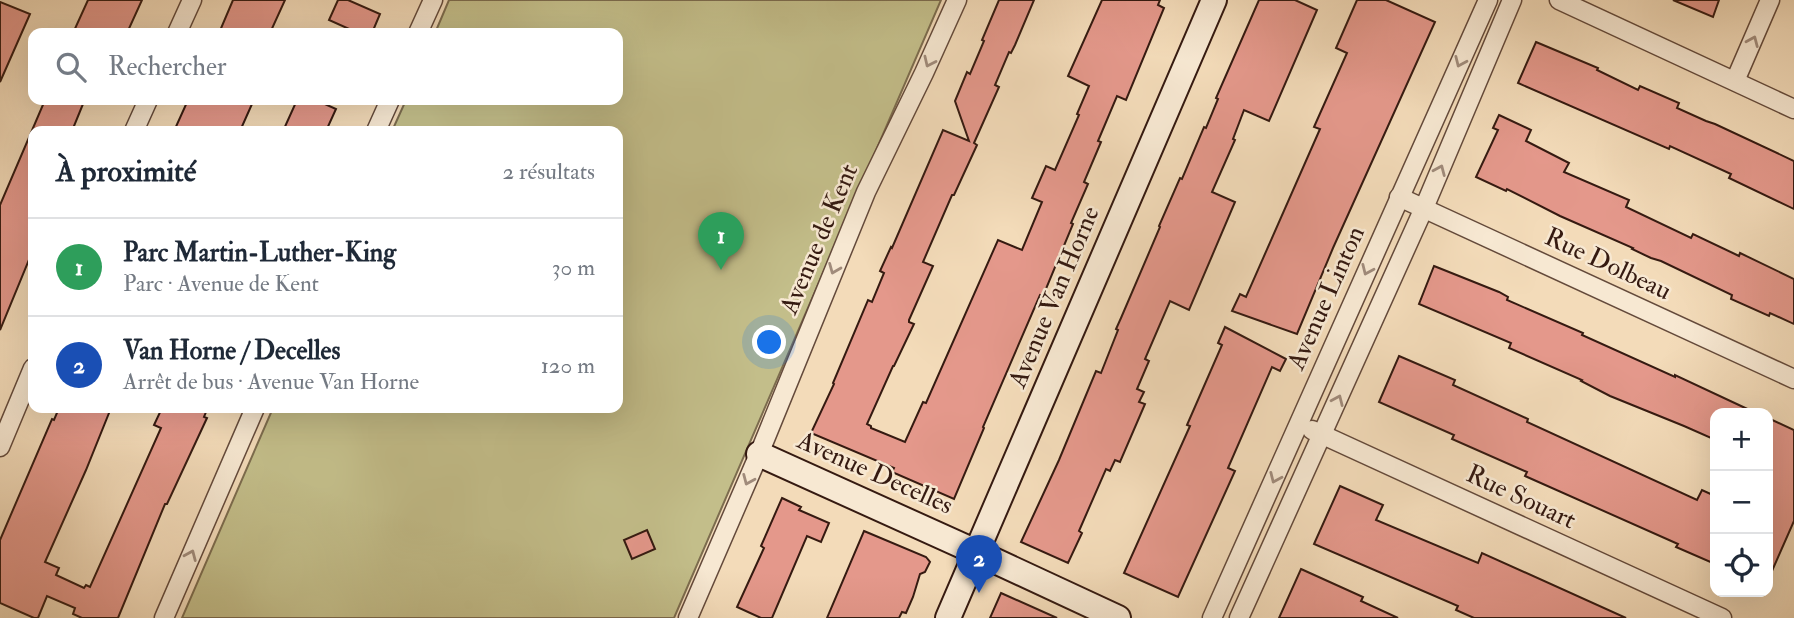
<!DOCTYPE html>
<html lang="fr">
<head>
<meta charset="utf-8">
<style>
	body { margin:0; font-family:"IM FELL Double Pica",serif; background:#f6f6f7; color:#1f2937 }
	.controls { position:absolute; right:21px; bottom:21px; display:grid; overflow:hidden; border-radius:14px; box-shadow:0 7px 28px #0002 }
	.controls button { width:63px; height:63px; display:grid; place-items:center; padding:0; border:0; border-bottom:2px solid #e0e1e3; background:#fff; color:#1f2937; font:35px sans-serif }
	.you { position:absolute; left:770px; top:343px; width:24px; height:24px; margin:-18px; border:5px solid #fff; border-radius:50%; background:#1a73e8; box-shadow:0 0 0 10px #1a73e833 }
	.badge { display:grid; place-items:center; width:46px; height:46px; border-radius:50%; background:#1a73e8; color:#fff; font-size:23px; font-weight:700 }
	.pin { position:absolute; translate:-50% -58px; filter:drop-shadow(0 2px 4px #0008) }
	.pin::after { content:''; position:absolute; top:37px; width:24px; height:21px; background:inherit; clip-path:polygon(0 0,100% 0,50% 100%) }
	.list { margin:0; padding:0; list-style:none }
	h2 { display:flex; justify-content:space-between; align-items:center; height:91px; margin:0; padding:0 28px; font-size:30px }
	h2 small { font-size:23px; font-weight:400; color:#747a83 }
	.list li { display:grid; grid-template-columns:46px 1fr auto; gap:21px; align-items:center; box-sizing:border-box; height:98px; padding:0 28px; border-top:2px solid #e0e1e3 }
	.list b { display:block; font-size:26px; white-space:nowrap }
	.list p { margin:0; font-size:23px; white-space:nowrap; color:#747a83 }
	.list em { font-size:23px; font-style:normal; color:#747a83 }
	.icon { flex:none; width:38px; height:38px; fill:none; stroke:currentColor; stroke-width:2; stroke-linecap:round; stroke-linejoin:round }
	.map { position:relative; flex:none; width:1794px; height:618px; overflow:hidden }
	.search { position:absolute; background:#fff; box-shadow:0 7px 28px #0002; left:28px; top:28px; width:595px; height:77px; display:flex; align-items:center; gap:18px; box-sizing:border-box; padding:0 24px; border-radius:14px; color:#747a83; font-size:26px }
	.panel { position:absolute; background:#fff; box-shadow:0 7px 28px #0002; left:28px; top:126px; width:595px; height:287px; border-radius:14px }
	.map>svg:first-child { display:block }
</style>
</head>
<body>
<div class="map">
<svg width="1794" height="618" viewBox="0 0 1794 618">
	<rect width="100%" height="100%" fill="#f3dbb9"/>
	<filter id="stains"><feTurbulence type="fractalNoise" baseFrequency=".00286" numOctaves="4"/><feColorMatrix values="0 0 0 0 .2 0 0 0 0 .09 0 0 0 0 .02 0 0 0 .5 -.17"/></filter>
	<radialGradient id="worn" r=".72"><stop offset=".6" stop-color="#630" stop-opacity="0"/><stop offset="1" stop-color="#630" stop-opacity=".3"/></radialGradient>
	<!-- green -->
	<polygon fill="#c3be8a" stroke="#7c6c4e" stroke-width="2" points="449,0 941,0 674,618 182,618 273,408 618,408 618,131 392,131 406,100 618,100 618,33 435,33"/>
	<!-- building -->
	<g fill="#e4988b" stroke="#351a11" stroke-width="2">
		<polygon points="88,0 142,0 127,33 73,33"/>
		<polygon points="233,0 285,0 270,33 219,33"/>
		<polygon points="338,0 348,0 380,14 372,33 358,33 329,20"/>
		<polygon points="999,0 1034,0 1015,45 1011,53 1009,52 995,85 999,87 974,143 977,145 954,195 952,195 923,262 933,266 909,320 909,322 914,324 894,366 893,366 867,424 871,426 871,428 905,442 923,402 926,403 998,240 1022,250 1042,202 1032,198 1046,166 1055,170 1079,115 1077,114 1089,86 1068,76 1102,0 1160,0 1158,5 1164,8 1126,100 1117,96 1098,141 1101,142 1084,182 1088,184 1071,223 1073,224 1043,296 1040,295 983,427 984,428 954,499 892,472 894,468 811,433 834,384 833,383 868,300 872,302 884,273 880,271 891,247 892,248 943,130 969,141 955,101 967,72 970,74 984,41 982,40"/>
		<polygon points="1259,0 1295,0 1317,10 1269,121 1244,110 1233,139 1235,140 1212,192 1235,202 1189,310 1170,301 1145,359 1149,361 1137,389 1144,392 1139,402 1145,404 1120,462 1115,460 1110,471 1106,469 1079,531 1082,533 1068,563 1021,542 1059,460 1096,371 1101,373 1118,330 1116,329 1121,318 1160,227 1159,226 1180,178 1182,179 1204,127 1206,128 1218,99 1216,98"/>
		<polygon points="1357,0 1386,0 1435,22 1333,248 1297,334 1232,311 1240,294 1246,297 1320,129 1314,127 1347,53 1336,48"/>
		<polygon points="1673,0 1719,0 1713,17"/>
		<polygon points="0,2 30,14 0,82"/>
		<polygon points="1536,42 1598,68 1597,70 1638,90 1640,86 1679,103 1677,108 1706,121 1715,124 1794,161 1794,209 1729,178 1731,174 1670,146 1669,149 1518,83"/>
		<polygon points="45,100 73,100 83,104 72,131 33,131 33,250 0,330 0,205"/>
		<polygon points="188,100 241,100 252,104 240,131 174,131"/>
		<polygon points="297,100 316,100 336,109 326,131 283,131"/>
		<polygon points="1499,115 1531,130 1526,141 1569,163 1564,172 1629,200 1626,207 1691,238 1693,234 1739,256 1740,253 1794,279 1794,324 1770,313 1769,316 1731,299 1732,295 1661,261 1651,258 1632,249 1633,248 1560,216 1507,189 1506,191 1476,177 1498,130 1493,128"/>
		<polygon points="1434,266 1499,292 1508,297 1507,300 1583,333 1582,335 1675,377 1675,375 1756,413 1715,413 1715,428 1711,438 1684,426 1610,396 1581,381 1582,380 1509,348 1511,343 1419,304"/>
		<polygon points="1225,327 1286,359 1280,371 1272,367 1228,468 1235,471 1178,597 1124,573 1190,426 1187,425 1222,345 1218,343"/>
		<polygon points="1399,356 1455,380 1453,385 1528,419 1527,422 1697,500 1702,490 1715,496 1715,564 1676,547 1678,544 1525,476 1527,472 1452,439 1454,435 1379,402"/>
		<polygon points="59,408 111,408 86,470 45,562 59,568 56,575 84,588 86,585 90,587 161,428 154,425 162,408 196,408 206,412 204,417 207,418 167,504 165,504 118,618 82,618 73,614 75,608 47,596 38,618 34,618 0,603 0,540 52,419 54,420"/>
		<polygon points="1768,418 1794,430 1794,521 1768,580"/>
		<polygon points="1340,486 1383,505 1376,520 1478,563 1482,553 1626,618 1474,618 1456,610 1458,606 1314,544"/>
		<polygon points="782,498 801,507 799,510 829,523 821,542 807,536 772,618 761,618 737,607 764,548 761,546"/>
		<polygon points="647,530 655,549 632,559 624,540"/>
		<polygon points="864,531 926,557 930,562 925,572 920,574 913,597 906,613 902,612 899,618 827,618"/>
		<polygon points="1301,569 1363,597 1361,601 1398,618 1279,618"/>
		<polygon points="1001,593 1057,618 990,618"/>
	</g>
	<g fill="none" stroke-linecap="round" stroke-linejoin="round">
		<defs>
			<g id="street">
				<polyline points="1559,0 1794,109"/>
				<polyline points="177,33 192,0"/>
				<polyline points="418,33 433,0"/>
				<polyline points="1735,81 1770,0"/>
				<polyline points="134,131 148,100"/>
				<polyline points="376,131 390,100"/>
				<polyline points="1399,197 1794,379"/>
				<polyline points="1312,430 1722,618"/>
				<polyline points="0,447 33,368"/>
				<polyline points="164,618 255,408"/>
				<polyline points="688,618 759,454 866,192 924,73 957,0"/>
				<polyline points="1212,618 1488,0"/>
				<polyline points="1239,618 1424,208 1512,0"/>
			</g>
			<g id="secondary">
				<polyline points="759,454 976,552 1118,618"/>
				<polyline points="948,618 1214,0"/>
			</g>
		</defs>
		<!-- street casing -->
		<use href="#street" stroke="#644a3b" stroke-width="21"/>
		<!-- secondary casing -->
		<use href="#secondary" stroke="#351a11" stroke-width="28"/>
		<!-- street -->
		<use href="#street" stroke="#f7e8d2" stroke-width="18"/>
		<!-- secondary -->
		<use href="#secondary" stroke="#f7e8d2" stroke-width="24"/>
	</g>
	<!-- one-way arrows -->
	<defs><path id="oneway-chevron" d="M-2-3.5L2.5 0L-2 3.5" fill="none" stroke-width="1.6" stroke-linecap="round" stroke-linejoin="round" transform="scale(1.75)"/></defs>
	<g stroke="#a08b7b">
		<use href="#oneway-chevron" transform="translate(1753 41) rotate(-67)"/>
		<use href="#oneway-chevron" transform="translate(929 62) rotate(115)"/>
		<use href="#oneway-chevron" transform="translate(1460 62) rotate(114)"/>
		<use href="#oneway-chevron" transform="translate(1440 170) rotate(-67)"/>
		<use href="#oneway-chevron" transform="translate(834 269) rotate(112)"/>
		<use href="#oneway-chevron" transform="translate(1367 270) rotate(114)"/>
		<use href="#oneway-chevron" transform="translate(1338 400) rotate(-66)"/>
		<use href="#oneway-chevron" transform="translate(1275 478) rotate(114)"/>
		<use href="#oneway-chevron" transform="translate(748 480) rotate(113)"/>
		<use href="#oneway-chevron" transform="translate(191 555) rotate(-67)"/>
	</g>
	<g text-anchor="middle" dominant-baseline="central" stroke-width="5" stroke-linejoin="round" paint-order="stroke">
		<!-- street labels -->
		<g font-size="26" fill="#351a11" stroke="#f7e8d2">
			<text transform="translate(819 239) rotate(-67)">Avenue de Kent</text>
			<text transform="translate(1608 264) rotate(25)">Rue Dolbeau</text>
			<text transform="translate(1054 297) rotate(-67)">Avenue Van Horne</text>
			<text transform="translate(1326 298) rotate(-66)">Avenue Linton</text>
			<text transform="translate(875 473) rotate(24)">Avenue Decelles</text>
			<text transform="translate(1521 497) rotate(25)">Rue Souart</text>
		</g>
	</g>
	<rect width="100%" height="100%" filter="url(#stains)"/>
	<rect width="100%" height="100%" fill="url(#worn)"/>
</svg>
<div class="controls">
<button>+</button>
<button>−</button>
<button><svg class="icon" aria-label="locate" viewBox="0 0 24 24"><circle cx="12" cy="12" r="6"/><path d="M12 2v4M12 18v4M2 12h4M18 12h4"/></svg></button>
</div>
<div class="you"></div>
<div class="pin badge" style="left:721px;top:270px;background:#2e9e5b">1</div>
<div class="pin badge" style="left:979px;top:593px;background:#1a4fb4">2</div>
<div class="search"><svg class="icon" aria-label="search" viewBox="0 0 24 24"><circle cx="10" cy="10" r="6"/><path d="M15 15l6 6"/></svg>Rechercher</div>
<section class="panel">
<h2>À proximité<small>2 résultats</small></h2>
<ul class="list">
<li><span class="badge" style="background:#2e9e5b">1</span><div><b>Parc Martin-Luther-King</b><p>Parc · Avenue de Kent</p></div><em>30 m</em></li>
<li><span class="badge" style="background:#1a4fb4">2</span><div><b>Van Horne / Decelles</b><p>Arrêt de bus · Avenue Van Horne</p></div><em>120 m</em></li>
</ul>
</section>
</div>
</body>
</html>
